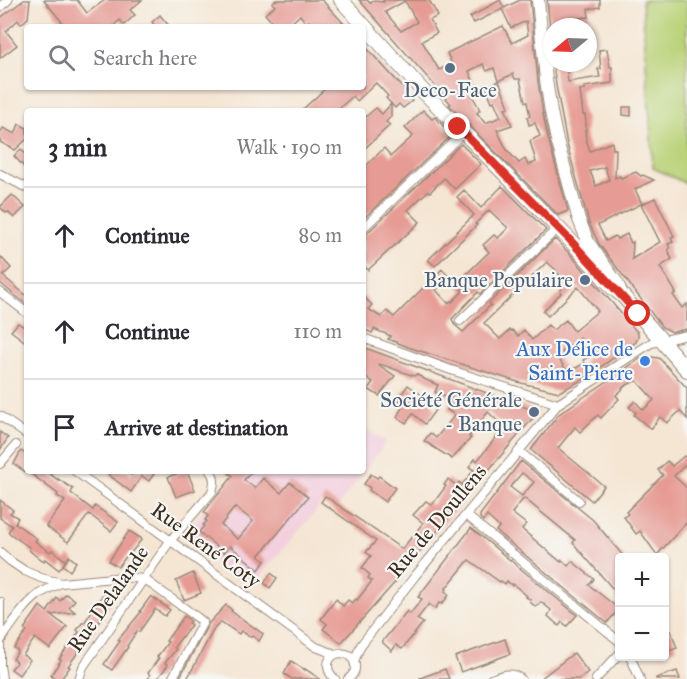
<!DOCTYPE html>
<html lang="en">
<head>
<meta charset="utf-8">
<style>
	body { margin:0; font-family:"IM FELL Great Primer",serif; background:#f2f2f3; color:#2b2b33 }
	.controls { position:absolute; right:18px; bottom:18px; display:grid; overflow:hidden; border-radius:6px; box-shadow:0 2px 4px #0004 }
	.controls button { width:54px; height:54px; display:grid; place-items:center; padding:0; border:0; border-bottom:2px solid #e1e1e2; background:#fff; color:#2b2b33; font:30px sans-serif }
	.compass { position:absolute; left:543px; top:18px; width:54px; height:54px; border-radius:50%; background:#fff; box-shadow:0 2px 4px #0004; rotate:251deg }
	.stop { position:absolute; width:18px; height:18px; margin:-14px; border:4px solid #d93025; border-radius:50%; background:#fff }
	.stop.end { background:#d93025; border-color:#fff; box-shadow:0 2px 6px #0008 }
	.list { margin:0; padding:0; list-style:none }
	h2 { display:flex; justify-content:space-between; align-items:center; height:78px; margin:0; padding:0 24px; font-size:26px }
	h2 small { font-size:20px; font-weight:400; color:#7c7c81 }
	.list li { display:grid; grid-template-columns:39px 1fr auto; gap:18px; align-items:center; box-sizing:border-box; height:96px; padding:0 24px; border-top:2px solid #e1e1e2 }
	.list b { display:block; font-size:22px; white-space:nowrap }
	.list em { font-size:20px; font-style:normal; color:#7c7c81 }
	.icon { flex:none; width:33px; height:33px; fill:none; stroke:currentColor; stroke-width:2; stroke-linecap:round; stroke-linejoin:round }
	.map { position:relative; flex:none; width:687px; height:679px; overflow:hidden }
	.search { position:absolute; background:#fff; box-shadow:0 2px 4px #0004; left:24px; top:24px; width:342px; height:66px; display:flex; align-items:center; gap:15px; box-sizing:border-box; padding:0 21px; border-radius:6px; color:#7c7c81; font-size:22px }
	.panel { position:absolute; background:#fff; box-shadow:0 2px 4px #0004; left:24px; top:108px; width:342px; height:366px; border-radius:6px }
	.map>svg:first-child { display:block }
</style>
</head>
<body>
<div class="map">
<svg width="687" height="679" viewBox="0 0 687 679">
	<rect width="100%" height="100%" fill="#f6f6f2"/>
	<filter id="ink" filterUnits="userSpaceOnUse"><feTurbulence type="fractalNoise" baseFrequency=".0167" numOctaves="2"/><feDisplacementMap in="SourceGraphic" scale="12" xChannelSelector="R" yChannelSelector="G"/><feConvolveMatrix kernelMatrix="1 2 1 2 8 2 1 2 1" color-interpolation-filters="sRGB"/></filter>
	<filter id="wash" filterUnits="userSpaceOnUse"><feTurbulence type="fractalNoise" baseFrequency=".008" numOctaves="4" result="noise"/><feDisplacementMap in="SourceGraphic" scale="24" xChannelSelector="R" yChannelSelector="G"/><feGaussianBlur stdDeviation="1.35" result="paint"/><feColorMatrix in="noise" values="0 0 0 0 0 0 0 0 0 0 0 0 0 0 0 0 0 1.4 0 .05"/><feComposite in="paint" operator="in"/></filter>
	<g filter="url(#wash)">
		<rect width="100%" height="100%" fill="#f5e6d4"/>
		<!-- built -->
		<polygon fill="#f3cfde" points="363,426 386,442 339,505 325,496 316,511 250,587 189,542 187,535 189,530 238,471 363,471"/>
		<!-- green -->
		<polygon fill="#b9d277" stroke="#7a7e4a" stroke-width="1.5" points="642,0 687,0 687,184 653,168"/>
		<g id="blocks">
			<!-- building -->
			<g fill="#e69b94" fill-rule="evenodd">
				<polygon points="24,0 30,0 28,18 21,24 18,20 6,31 17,45 0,58 0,18"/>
				<polygon points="44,0 77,0 87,13 105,0 142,0 130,10 135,15 124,25 120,20 112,27 66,27"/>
				<polygon points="276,0 322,0 347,27 314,27 309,21 306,23 300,15 287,27 282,24 277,27 265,14 275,6 272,3"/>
				<path d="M 359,0 L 367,0 L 370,3 L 373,1 L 384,2 L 383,0 L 429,0 L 438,16 L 430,20 L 437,33 L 422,41 L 439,70 L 452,64 L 447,53 L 503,26 L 512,43 L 528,35 L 526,21 L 511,28 L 502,9 L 474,23 L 470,17 L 500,0 L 504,8 L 520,0 L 530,0 L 538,81 L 543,114 L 548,138 L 568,211 L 558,215 L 449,105 L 451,104 ZM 405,1 L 417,22 L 401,31 L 385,12 ZM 483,64 L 487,71 L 494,68 L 498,81 L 513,74 L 515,79 L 520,79 L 525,102 L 527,102 L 530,116 L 527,117 L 529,125 L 535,123 L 540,136 L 530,141 L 536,162 L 528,165 L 525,159 L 519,163 L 507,150 L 497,130 L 512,125 L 505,108 L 509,107 L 499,81 L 486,87 L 492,102 L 494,101 L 501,117 L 485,123 L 477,113 L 480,110 L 472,95 L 474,95 L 469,85 L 474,83 L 469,71 Z"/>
				<polygon points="547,0 600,0 600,7 588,9 589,17 577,18 578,27 550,27"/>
				<polygon points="160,15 164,20 170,27 156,27 152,22"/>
				<polygon points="363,44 407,92 409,98 412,101 403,108 399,104 395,108 386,98 388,96 376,83 357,101 353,96 336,111 301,111 327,87 363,87"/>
				<path d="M 607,49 L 610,67 L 612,67 L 612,83 L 584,87 L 585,89 L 580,90 L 583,115 L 585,115 L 586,124 L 586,130 L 585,130 L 586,139 L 590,151 L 612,142 L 613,149 L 616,149 L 615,178 L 620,176 L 621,178 L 636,172 L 641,176 L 643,175 L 654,180 L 635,189 L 642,204 L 655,198 L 674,236 L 671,237 L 673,242 L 668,244 L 670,248 L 668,249 L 670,253 L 669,254 L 672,259 L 660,267 L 672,286 L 676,293 L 673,295 L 682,308 L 687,304 L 687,329 L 672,332 L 662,327 L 599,244 L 589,223 L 581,195 L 567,144 L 556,85 L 553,63 L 566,63 L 568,82 L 600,77 L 598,69 L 601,69 L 599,50 ZM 605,167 L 609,180 L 596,186 L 590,171 ZM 641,204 L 660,242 L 632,259 L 633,242 L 631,243 L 627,234 L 617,239 L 615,236 L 606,241 L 598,225 Z"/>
				<polygon points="391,104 391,116 386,122 390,125 363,150 363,119 376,108 382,114"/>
				<polygon points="623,107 631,107 631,116 623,115"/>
				<polygon points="423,110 432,119 435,117 452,135 363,219 363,169 384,148 391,156 413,136 405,128"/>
				<polygon points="19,124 27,128 27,139 15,150 0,142 0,134 3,128 15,134"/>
				<polygon points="461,144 481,164 455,189 444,178 430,192 428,191 408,210 420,222 368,270 363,265 363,234 367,233"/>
				<polygon points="21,149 27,156 27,170 14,156"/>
				<path d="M 502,186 L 546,230 L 480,294 L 478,292 L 452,319 L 455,325 L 463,332 L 491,305 L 489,303 L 555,239 L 571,255 L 638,333 L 638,337 L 636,342 L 582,380 L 559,392 L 521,383 L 408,347 L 388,339 L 391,336 L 381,332 L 374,329 L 372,333 L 363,329 L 363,296 L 372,305 L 368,309 L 381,317 L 387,311 L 394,317 L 442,269 L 449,277 L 436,290 L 448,303 L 451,301 L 452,302 L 463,291 L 456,284 L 489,252 L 483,245 L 494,235 L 498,238 L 508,228 L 489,210 L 475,224 L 477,225 L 435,266 L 428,260 L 474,215 L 457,197 L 464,190 L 481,208 ZM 547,262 L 556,270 L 556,271 L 567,283 L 560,291 L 561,293 L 543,311 L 548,316 L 578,287 L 598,311 L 574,331 L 566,320 L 553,330 L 548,325 L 532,340 L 524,330 L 518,336 L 512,330 L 511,331 L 510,330 L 500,339 L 484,323 ZM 580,338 L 592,355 L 583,360 L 585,363 L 574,369 L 565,369 L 559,359 L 564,354 L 562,352 Z"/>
				<polygon points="12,195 25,207 14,218 8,212 6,213 0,207"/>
				<polygon points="0,256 11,268 3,276 27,296 27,305 0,283"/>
				<polygon points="18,323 27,329 27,343 11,331"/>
				<polygon points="363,347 538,412 415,557 398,579 341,643 323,629 327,624 321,619 336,599 343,606 348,600 352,603 356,599 357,600 372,581 368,578 370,575 362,568 371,556 366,552 376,541 321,502 325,496 402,549 423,523 413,515 426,501 432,505 446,486 444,485 448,479 457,486 459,482 462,485 474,470 469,467 475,459 477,461 498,435 495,433 502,425 488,412 469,437 471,438 452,459 424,441 430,433 436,438 455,415 447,410 452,398 435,392 438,385 426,380 416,374 414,376 380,364 379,365 395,376 379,396 368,389 373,382 363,376"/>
				<polygon points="644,356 659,358 687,388 687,419 680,411 667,423 660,417 651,429 634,415 636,413 629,407 635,401 643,410 654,400 636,380 622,388 623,389 616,395 619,399 601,418 598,415 580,432 575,427 558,448 604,486 592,501 531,450 559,414"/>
				<polygon points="408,385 433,403 432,406 436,409 425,424 413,414 406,423 397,417 404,404 398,399"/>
				<polygon points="0,432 8,438 0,450"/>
				<polygon points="21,451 27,455 27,471 46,471 58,480 58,479 73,489 71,493 93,510 95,506 118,522 111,531 89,514 68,542 46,526 65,501 57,496 58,494 27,471 27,473 14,464"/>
				<polygon points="684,456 687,459 687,463 674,476 687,488 687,522 657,555 640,531 636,534 624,517 628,514 626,512 663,475 658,470 667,461 672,466"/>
				<path d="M 521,461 L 593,520 L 625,558 L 620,558 L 620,597 L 573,543 L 575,540 L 524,498 L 512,513 L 526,524 L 522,529 L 524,531 L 561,562 L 562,560 L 568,566 L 572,561 L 594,579 L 589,585 L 619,609 L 607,623 L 496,531 L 499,527 L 487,516 L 483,521 L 480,518 L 480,515 ZM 522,473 L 534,482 L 522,496 L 510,487 Z"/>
				<polygon points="112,471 126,471 131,475 134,471 156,471 149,481 142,476 131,492 109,475"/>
				<polygon points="184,471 187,471 195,490 176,497 168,477"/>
				<path d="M 226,471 L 252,471 L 244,480 L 255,488 L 263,478 L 281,493 L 290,482 L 308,497 L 259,556 L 265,561 L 259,570 L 230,546 L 224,553 L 199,532 L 204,526 L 203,525 L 207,521 L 205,520 L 208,516 L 204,512 L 233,476 ZM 235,507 L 253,521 L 238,539 L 221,525 Z"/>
				<polygon points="371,474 377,478 379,476 395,488 385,502 369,490 370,488 364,484"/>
				<polygon points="0,500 13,510 10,513 18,518 15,523 37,539 35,541 43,547 50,552 52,550 66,561 59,570 45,559 44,561 36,556 29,550 30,548 8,532 12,526 0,518"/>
				<polygon points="471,528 577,615 567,626 562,622 559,626 548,616 551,610 541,602 536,607 530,602 531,600 526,597 527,596 513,584 512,586 507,581 505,584 501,581 500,582 469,560 446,588 447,589 445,591 449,595 442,604 439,603 435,609 429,604 417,619 423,623 402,649 396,645 392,651 382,642 407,611 410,614 422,599 418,597"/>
				<polygon points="129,531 142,539 130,554 129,553 118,567 109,561"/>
				<polygon points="69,556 76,562 70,571 63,565"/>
				<polygon points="193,573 201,593 184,600 176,581"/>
				<polygon points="271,573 277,578 270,588 264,583"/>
				<polygon points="104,593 113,599 103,614 104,615 93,630 94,631 68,666 70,667 61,679 56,679 51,675 61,660 59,659 79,632 77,630 83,622 84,623"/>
				<polygon points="66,594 75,600 69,607 75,612 51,615 67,627 50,649 35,638 23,655 30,660 19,675 11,669 17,662 13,659 18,651 14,648 27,631 24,629 40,606 47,612 57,598 60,601"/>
				<polygon points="151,596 170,610 165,616 155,609 139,632 137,631 127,646 128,647 112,670 104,664 120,641 118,640 141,612 140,611"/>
				<polygon points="226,605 232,610 231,611 263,634 259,641 252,636 251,637 241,631 239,634 221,622 214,629 187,679 179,679 209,623"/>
				<polygon points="184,616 191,621 189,623 191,625 174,647 176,649 165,663 168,665 157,679 147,679 150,675 148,673 159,658 157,657 168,642 166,641"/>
				<polygon points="671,631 677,648 664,653 664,633"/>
				<polygon points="505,639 510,654 461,672 455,657"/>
				<polygon points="574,653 588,672 579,679 540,679"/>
				<polygon points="291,661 305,670 305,669 320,679 292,679 284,674"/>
				<polygon points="445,669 449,679 420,679 420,678"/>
				<polygon points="677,671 680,679 656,679 656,678"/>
			</g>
		</g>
	</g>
	<g filter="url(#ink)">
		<use href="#blocks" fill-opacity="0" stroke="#988879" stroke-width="1.5"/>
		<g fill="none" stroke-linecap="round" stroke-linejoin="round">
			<defs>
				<g id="street">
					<polyline points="0,7 8,0"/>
					<polyline points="0,174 27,188"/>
					<polyline points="363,228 464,132"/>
					<polyline points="0,292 27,313"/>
					<polyline points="460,321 558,228"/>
					<polyline points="363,338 451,370 558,404"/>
					<polyline points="0,416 27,435"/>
					<polyline points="519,451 579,501"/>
					<polyline points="0,464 16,445"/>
					<polyline points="75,471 316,647 335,654"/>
					<polyline points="466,515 620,642"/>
					<polyline points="0,552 10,561 25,571 41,578 61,583 123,577 144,579 198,618 203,622 172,679"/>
					<polyline points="0,602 0,665 2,679"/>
					<path d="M 1,640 C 12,624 23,607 39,594 C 46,590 54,586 61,583"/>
					<polyline points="630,656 640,679"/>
					<polyline points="354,661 361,645 415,576 558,404 651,343 687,335"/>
					<path d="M 79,679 L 83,667 L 170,541 L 212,492 C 214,484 216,478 210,471"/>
					<path d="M 335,679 C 319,665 333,646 351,656 C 357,664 357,673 348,679"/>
					<path d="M 491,679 C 502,675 511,671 521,679"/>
					<polyline points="596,679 620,653"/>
				</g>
				<polyline id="secondary" points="538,0 546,80 551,112 556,136 578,217 588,242 617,283 621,292"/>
				<polyline id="primary" points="341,0 422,90 570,240 613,288 623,296 687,370"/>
			</defs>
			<!-- street casing -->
			<use href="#street" stroke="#988879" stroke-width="10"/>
			<!-- secondary casing -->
			<use href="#secondary" stroke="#988879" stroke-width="14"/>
			<!-- primary casing -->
			<use href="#primary" stroke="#988879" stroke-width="16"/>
			<!-- street -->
			<use href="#street" stroke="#fff" stroke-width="8"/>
			<!-- secondary -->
			<use href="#secondary" stroke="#fff" stroke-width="12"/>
			<!-- primary -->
			<use href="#primary" stroke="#fff" stroke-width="14"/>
		</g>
	</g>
	<g fill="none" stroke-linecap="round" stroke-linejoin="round" filter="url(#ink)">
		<!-- route -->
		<polyline stroke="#d93025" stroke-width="8" points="458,127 570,240 638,314"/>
	</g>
	<!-- markers -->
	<g fill="#5c6f8a" stroke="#f6f6f2" stroke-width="2">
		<circle cx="450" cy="68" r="6"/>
		<circle cx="585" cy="280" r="6"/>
		<circle cx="534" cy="412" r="6"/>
	</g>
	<circle fill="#3f7fe0" stroke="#f6f6f2" stroke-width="2" cx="645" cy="361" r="6"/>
	<g text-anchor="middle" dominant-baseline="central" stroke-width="4.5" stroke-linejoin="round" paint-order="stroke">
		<!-- service labels -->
		<g font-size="21" fill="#4e5e75" stroke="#f6f6f2" text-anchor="end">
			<text x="450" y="90" text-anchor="middle">Deco-Face</text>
			<text x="573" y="280">Banque Populaire</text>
			<text x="522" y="400">Société Générale<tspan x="522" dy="24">- Banque</tspan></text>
		</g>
		<!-- shop labels -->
		<g font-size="21" fill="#366cbe" stroke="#f6f6f2" text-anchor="end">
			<text x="633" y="349">Aux Délice de<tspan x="633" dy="24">Saint-Pierre</tspan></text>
		</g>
		<!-- street labels -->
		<g font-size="21" fill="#3b2a1e" stroke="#f6f6f2">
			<text transform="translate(437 521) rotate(-50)">Rue de Doullens</text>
			<text transform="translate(206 545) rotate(36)">Rue René Coty</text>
			<text transform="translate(108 599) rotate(-55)">Rue Delalande</text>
		</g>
	</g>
</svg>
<div class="controls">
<button>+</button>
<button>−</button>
</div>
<svg class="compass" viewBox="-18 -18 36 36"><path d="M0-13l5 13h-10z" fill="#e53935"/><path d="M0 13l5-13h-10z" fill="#7c7c81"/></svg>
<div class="stop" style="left:638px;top:314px"></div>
<div class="stop end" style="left:458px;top:127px"></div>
<div class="search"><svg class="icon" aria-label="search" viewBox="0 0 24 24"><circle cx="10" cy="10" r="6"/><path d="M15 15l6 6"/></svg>Search here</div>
<section class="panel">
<h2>3 min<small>Walk · 190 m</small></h2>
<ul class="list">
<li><svg class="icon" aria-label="ahead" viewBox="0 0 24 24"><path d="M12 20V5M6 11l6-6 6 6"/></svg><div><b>Continue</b></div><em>80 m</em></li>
<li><svg class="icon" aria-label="ahead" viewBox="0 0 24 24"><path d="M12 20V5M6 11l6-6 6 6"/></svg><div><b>Continue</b></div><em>110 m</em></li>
<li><svg class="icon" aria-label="arrive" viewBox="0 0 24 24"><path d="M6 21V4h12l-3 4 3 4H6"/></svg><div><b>Arrive at destination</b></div></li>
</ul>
</section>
</div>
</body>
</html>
